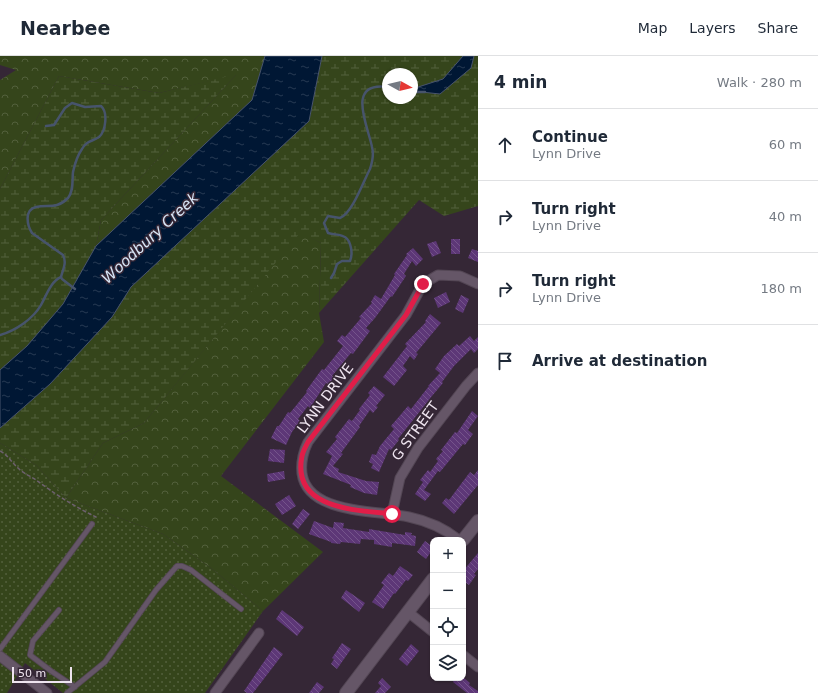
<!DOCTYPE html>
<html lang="en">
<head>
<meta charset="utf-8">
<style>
	body { margin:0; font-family:"DejaVu Sans",sans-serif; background:#f6f6f7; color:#1f2937 }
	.controls { position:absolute; right:12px; bottom:12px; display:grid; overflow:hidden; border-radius:8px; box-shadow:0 1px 3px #0004 }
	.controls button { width:36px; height:36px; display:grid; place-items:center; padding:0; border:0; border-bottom:1px solid #e0e1e3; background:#fff; color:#1f2937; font:20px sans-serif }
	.compass { position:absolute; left:382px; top:12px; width:36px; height:36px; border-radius:50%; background:#fff; box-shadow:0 1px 3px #0004; rotate:98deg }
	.scale { position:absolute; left:12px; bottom:10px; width:60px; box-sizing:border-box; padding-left:4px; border:2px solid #eee4ef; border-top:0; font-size:11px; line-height:14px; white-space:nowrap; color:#eee4ef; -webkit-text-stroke:3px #352736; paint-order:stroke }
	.stop { position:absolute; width:12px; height:12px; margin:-9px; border:3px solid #e11d48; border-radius:50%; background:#fff }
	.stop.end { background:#e11d48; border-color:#fff; box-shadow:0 1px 4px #0008 }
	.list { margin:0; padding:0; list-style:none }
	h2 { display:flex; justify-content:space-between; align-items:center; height:52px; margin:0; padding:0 16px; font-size:17px }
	h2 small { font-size:13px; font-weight:400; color:#747a83 }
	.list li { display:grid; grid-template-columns:26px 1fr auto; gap:12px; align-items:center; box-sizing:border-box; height:72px; padding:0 16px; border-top:1px solid #e0e1e3 }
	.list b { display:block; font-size:15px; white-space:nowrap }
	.list p { margin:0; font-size:13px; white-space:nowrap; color:#747a83 }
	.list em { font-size:13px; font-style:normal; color:#747a83 }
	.icon { flex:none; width:22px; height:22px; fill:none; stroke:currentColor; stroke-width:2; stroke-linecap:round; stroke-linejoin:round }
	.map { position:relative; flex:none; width:478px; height:637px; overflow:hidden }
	header { display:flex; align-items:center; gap:24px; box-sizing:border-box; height:56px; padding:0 20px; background:#fff; border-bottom:1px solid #e0e1e3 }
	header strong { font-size:19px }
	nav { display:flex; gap:22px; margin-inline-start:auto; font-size:14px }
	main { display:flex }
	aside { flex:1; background:#fff }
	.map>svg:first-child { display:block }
</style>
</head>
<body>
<header>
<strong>Nearbee</strong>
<nav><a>Map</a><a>Layers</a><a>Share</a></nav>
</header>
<main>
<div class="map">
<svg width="478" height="637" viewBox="0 0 478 637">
	<defs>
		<pattern id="forest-crowns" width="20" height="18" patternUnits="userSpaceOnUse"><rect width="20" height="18" fill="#35451b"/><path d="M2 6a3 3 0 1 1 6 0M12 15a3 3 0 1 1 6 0" fill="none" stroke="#53603c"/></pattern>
		<pattern id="wetland-marsh" width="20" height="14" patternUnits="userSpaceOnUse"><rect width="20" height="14" fill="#35451b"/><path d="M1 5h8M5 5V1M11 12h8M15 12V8" fill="none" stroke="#53603c"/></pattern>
		<pattern id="park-dots" width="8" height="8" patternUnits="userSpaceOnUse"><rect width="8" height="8" fill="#35451b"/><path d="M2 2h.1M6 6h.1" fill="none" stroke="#53603c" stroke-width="1.8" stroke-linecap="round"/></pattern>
		<pattern id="water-ripples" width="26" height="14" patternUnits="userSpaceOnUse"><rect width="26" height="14" fill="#001734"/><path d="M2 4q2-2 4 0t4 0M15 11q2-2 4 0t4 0" fill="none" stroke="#263952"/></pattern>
		<pattern id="building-back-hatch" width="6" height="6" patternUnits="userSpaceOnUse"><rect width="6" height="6" fill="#5d3777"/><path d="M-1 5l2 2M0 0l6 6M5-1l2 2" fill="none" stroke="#75548b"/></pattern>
	</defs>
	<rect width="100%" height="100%" fill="#352736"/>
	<!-- forest -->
	<g fill="url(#forest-crowns)">
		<polygon points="0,0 265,0 252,44 96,190 101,164 236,19 159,37 59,20 0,133 0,24 16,14 0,9"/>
		<polygon points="300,176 321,187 319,257 324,286 221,420 323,496 263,555 211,512 163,478 66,442 103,387 144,367"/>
	</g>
	<!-- wetland -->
	<g fill="url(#wetland-marsh)">
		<polygon points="322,0 463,0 443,23 412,33 412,18 388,18 388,42 412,42 412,35 440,38 471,12 474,0 478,0 478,150 444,160 419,144 319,257 321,187 300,177 144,367 103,387 66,442 36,409 0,387 0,372 50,328 112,261 131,231 309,65"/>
		<polygon points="237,18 101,164 96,190 63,248 27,290 0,314 0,133 59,20 159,37"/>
	</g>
	<!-- park -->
	<polygon fill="url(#park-dots)" points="0,387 36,409 66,442 163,478 211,512 263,555 205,637 63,637 25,607 7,637 0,637"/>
	<!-- water -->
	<g fill="url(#water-ripples)" stroke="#47546c">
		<polygon points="265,0 322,0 309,65 131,231 112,261 50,328 0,372 0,314 27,290 63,248 96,190 252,44"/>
		<polygon points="463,0 474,0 471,12 440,38 412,35 412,33 443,23"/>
	</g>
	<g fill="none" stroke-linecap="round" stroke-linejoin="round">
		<!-- stream -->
		<g stroke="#47546c" stroke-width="2.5">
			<polyline points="412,36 425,36"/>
			<polyline points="61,221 62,223 75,233"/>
			<path d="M 331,222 L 334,217 L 337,208 L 342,205 L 350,205 C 352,200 352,197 351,192 C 348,177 340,180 328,177 L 324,167 L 328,160 L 340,162 C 352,158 364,124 370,113 C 372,107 374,98 372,91 C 368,70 345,25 388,31"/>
			<path d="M 0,279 C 15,275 33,263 41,249 C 46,240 51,225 61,221 C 63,213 67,207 63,199 L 32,177 C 27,169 24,154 36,151 C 48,148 56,154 68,142 C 74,135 72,124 73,116 C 75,107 77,100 82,93 C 87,84 92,86 99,81 C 106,75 108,56 101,50 L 85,51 L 72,47 L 65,52 L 54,69 L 46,70"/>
		</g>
	</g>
	<!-- building -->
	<g fill="url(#building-back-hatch)">
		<rect x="451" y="183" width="9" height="15"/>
		<polygon points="436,185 441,197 432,201 427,188"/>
		<polygon points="413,192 423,203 416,210 412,205 404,218 406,220 392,241 391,240 375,262 366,272 370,275 353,298 351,297 332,320 334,321 329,329 326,327 310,352 308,350 298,363 300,365 292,376 286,389 271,382 277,370 279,370 288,356 290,357 307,336 306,335 322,313 324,314 343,290 337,285 342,279 345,281 361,262 359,261 372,247 371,246 375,239 381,243 395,219 394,218 407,199 406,198"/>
		<polygon points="472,193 478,195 478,206 468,202"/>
		<polygon points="446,236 450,246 438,252 434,242"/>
		<polygon points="461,239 469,243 463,257 455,253"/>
		<polygon points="430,258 441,267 416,297 418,298 414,304 410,300 403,310 407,314 394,330 383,321 407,290 405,288 426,266 425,265"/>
		<polygon points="470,280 474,285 478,281 478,293 474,297 471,293 454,310 442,326 443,327 432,340 398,383 399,384 391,394 389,393 379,416 371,412 373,408 369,406 372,398 376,399 380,390 394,373 391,370 408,350 411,353 429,330 428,330 440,317 435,313 444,300 457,288 459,290"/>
		<polygon points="374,330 385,339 376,350 378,351 373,357 370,354 359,370 360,371 341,397 343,398 333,410 339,413 338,416 366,425 379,426 377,439 364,437 350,431 351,429 323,418 332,400 326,396 337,383 335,381 349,363 352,365 360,354 359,353 370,339 368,337"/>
		<polygon points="472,355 478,360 468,374 473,378 465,389 463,388 440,416 438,415 424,434 431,438 425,445 415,438 423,426 420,424 428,414 430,416 438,405 436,403 443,395 441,394 455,376 457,377"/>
		<polygon points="270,393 285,394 284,407 268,405"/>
		<polygon points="478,414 478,429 454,458 442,447 446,442 449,444 470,416 474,419"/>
		<polygon points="284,415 285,423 268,426 267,418"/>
		<polygon points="289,439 296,450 282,459 275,448"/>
		<polygon points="303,453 310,458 298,473 292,468"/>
		<polygon points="314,465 333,472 334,466 344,467 343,472 369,476 369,473 405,479 405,476 412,477 411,479 416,480 415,490 392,487 392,491 374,488 374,484 361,483 360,488 341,486 340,488 331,487 331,486 309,478"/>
		<polygon points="425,485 433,491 433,493 426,503 417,496"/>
		<polygon points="478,497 478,513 474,518 476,519 469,529 463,525 463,515"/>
		<polygon points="400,510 413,519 408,525 406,524 395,538 394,537 383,553 372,546 384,529 381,527 389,517 393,520"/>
		<polygon points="346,534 365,547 359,556 341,542"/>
		<polygon points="282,554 304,571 297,580 276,563"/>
		<polygon points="342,587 351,593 337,613 331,608 334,603 332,602"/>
		<polygon points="411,588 419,595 407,610 399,603"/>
		<polygon points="274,591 283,598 253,637 247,637 244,635"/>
		<polygon points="382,622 391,631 385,637 375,637 381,630 378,627"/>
		<polygon points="455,622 464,622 470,627 469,629 478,635 478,637 467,637 453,626"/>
		<polygon points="317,626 324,631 319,637 309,637"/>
	</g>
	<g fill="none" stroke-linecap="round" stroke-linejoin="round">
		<defs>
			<g id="lane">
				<polyline points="59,554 33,585 30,599 51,615 75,631"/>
				<polyline points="0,593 92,468"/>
				<polyline points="67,637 105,606 156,534 177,510 182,510 191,514 241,553"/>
			</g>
			<g id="street">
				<polyline points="392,458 400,422 418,392 466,330 478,317"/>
				<path d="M 459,484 C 444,472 428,465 409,461 C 373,453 290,460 303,400 C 304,395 306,390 308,386 L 406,259 L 423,228 L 438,219 L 460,220 L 478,228"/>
				<polyline points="408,556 433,576"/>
				<polyline points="463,599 478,611"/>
				<polyline points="0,600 47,637"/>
				<polyline points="215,637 259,577"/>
			</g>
			<g id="secondary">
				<polyline points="463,484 478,465"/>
				<polyline points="346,637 433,523"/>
			</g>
		</defs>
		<!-- lane casing -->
		<use href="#lane" stroke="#534654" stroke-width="6"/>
		<!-- street casing -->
		<use href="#street" stroke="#534654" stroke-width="11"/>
		<!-- secondary casing -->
		<use href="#secondary" stroke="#534654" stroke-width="14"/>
		<!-- path -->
		<path stroke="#6d606e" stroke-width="1.5" stroke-dasharray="4 2" stroke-linecap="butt" d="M 0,395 C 8,399 11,406 18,412 C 23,417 30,420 36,424 C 55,438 75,451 96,461 L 95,463"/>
		<!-- lane -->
		<use href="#lane" stroke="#655667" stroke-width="4.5"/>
		<!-- street -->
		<use href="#street" stroke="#655667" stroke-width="9"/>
		<!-- secondary -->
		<use href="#secondary" stroke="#655667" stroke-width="12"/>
	</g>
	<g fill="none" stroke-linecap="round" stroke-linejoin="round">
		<!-- route -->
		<path stroke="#e11d48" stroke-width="5" d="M 392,458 C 357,454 291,454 302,400 C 303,395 306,390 308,386 L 406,259 L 423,228"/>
	</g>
	<g text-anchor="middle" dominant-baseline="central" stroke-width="3" stroke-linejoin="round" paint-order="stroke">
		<!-- street labels -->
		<g font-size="14" fill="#eee4ef" stroke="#352736">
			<text transform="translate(325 342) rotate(-53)">LYNN DRIVE</text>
			<text transform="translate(415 375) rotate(-54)">G STREET</text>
		</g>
		<!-- water labels -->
		<g font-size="15" font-style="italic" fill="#d8e6f7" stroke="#352736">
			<text transform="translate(150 182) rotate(-43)">Woodbury Creek</text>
		</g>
	</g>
</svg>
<div class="controls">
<button>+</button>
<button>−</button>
<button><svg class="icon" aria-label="locate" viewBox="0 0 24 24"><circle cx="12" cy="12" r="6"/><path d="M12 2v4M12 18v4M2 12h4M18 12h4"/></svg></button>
<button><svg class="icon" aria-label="layers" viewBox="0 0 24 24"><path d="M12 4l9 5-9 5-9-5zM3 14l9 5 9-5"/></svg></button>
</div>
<svg class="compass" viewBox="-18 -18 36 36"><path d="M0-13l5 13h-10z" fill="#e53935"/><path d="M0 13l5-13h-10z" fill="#747a83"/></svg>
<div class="scale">50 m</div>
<div class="stop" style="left:392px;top:458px"></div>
<div class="stop end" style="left:423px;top:228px"></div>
</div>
<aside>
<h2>4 min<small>Walk · 280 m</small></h2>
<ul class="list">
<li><svg class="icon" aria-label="ahead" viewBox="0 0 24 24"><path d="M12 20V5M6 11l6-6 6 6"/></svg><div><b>Continue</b><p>Lynn Drive</p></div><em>60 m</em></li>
<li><svg class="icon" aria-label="right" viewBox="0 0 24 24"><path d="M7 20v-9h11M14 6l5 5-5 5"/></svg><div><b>Turn right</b><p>Lynn Drive</p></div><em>40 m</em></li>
<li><svg class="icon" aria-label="right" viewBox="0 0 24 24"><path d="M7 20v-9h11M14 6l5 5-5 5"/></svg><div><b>Turn right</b><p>Lynn Drive</p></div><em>180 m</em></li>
<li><svg class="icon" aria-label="arrive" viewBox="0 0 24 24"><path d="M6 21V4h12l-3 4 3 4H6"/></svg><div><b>Arrive at destination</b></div></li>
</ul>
</aside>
</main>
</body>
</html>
